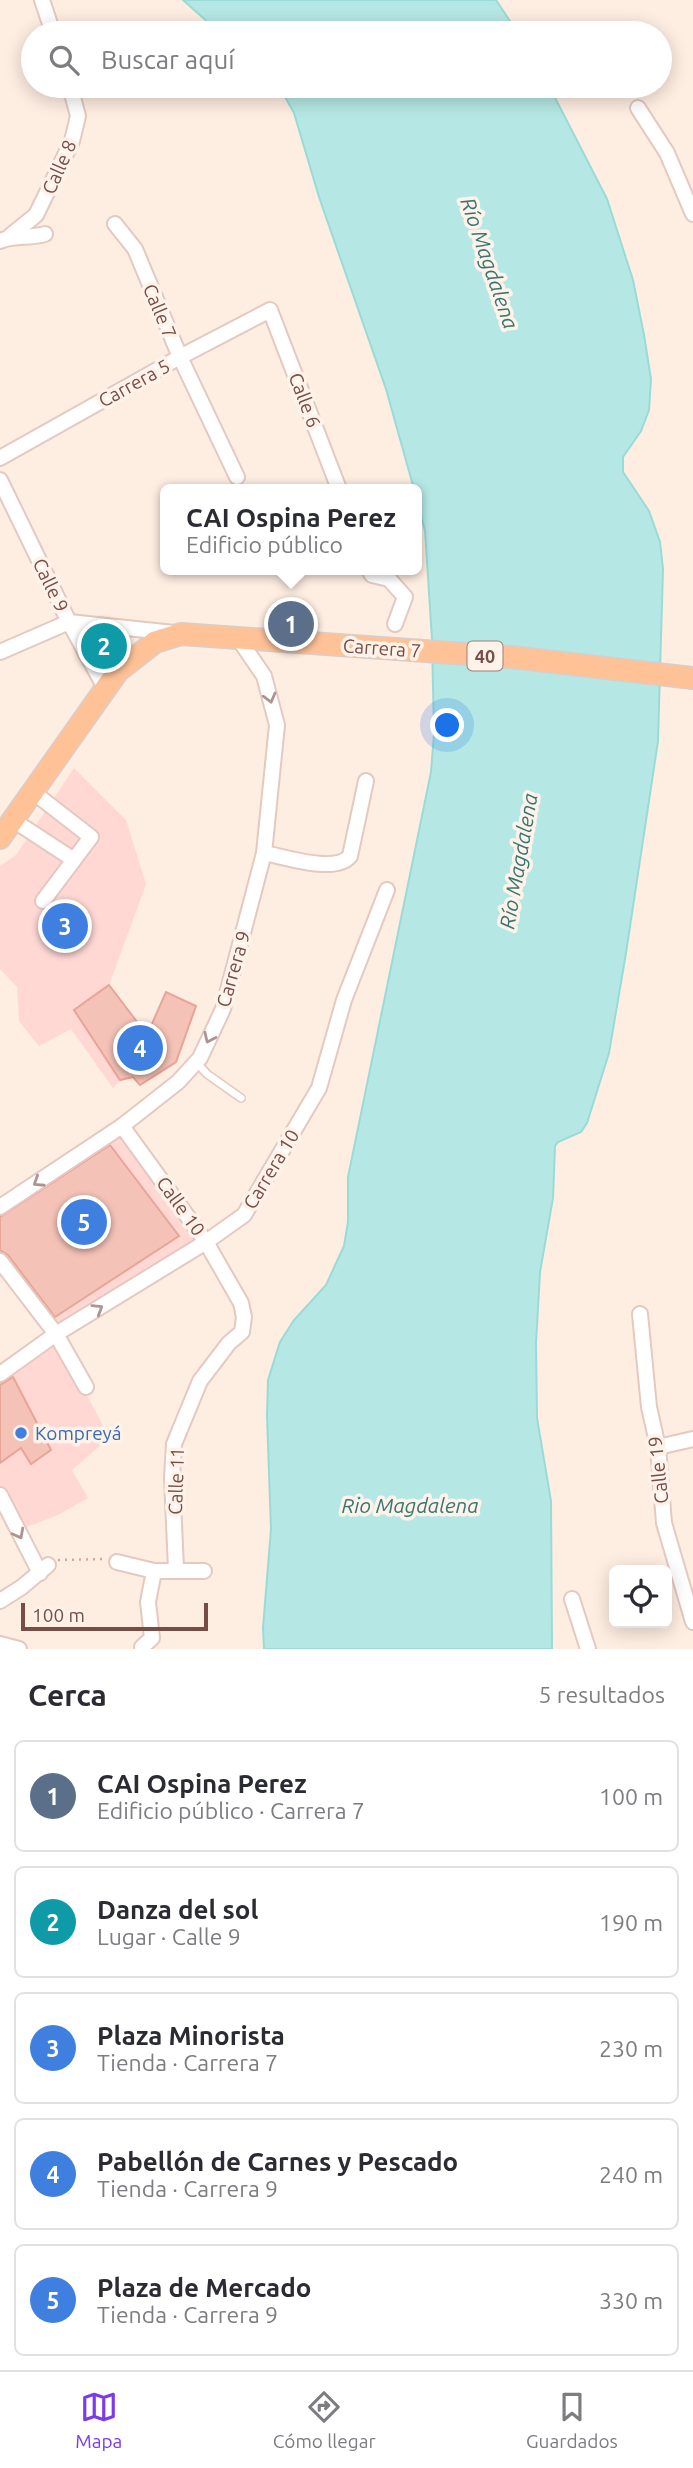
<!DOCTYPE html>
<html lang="es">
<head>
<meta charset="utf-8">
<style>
	body { margin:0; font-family:Ubuntu,sans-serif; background:#f7f7f7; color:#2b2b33 }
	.controls { position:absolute; right:21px; bottom:21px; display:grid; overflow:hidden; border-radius:10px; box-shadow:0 4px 18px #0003 }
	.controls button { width:63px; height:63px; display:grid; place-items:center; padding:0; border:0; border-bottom:2px solid #e1e1e2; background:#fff; color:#2b2b33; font:35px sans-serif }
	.scale { position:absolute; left:21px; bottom:18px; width:187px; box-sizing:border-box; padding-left:7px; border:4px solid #764d47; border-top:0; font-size:19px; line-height:24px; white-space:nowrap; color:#764d47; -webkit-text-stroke:5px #fff2e9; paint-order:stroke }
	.you { position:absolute; left:448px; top:726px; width:24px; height:24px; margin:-18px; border:5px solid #fff; border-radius:50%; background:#1a73e8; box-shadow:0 0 0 10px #1a73e833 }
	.badge { display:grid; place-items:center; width:46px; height:46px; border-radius:50%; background:#7c3aed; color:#fff; font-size:23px; font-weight:700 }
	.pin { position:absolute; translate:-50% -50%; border:4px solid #fff; box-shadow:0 2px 7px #0006 }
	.popup { position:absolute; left:160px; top:484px; width:262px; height:91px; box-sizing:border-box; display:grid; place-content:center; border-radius:10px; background:#fff; filter:drop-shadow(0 2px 5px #0005); font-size:23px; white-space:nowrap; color:#7c7c81 }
	.popup b { font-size:26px; color:#2b2b33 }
	.popup::after { content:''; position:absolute; left:50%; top:100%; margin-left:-14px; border:14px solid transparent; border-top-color:#fff }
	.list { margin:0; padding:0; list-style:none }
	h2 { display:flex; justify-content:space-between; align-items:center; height:91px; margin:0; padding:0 28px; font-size:30px }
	h2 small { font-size:23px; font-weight:400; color:#7c7c81 }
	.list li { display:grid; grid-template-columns:46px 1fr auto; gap:21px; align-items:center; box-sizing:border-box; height:112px; margin:0 14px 14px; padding:0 14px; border:2px solid #e1e1e2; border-radius:10px }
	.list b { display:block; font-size:26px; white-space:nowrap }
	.list p { margin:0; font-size:23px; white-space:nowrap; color:#7c7c81 }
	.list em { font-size:23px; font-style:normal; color:#7c7c81 }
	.icon { flex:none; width:38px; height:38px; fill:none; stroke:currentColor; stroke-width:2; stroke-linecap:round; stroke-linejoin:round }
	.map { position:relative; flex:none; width:693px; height:1649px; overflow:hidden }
	.search { position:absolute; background:#fff; box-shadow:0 4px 18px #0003; left:21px; right:21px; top:21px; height:77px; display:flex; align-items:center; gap:18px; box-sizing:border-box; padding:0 24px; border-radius:38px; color:#7c7c81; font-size:26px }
	.sheet { height:721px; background:#fff }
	nav { display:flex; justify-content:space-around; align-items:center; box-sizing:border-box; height:98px; border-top:2px solid #e1e1e2; background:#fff; font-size:19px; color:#7c7c81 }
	nav a { display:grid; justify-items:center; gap:4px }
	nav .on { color:#7c3aed }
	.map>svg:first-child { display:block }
</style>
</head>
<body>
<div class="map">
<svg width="693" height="1649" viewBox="0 0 693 1649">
	<rect width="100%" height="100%" fill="#feede1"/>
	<!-- commercial -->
	<g fill="#ffd8d4">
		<polygon points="74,768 126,820 146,884 109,985 74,1010 120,1080 113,1088 71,1029 39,1046 19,1021 17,987 0,969 0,866 16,855"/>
		<polygon points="122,1126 196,1242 46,1330 84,1389 109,1438 72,1470 88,1498 58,1515 17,1531 0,1495 0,1369 46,1330 0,1264 0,1202"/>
	</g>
	<!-- water -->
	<g fill="#b5e8e4" stroke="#9adad7" stroke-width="2">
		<polygon points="183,0 496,0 518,33 220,33"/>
		<polygon points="279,86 549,86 607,199 633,280 644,335 651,379 649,410 641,431 623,457 623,472 649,511 660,542 663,569 658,741 626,953 609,1053 587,1123 581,1132 558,1142 555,1146 553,1198 540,1272 536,1343 537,1418 551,1501 552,1649 264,1649 263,1628 271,1529 267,1416 268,1380 280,1342 294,1320 326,1285 344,1246 348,1222 348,1177 431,772 434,734 432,639 425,531 417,500 417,489 414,489 386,389 319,197 294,113"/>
	</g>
	<!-- building -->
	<g fill="#f5c2b7" stroke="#e8a497" stroke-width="2">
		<polygon points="109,985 147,1035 166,992 196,1006 176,1062 140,1085 133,1077 120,1080 74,1010"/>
		<polygon points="110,1145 179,1236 55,1317 8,1255 0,1250 0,1217"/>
		<polygon points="13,1377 51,1450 31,1464 21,1448 0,1463 0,1385"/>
	</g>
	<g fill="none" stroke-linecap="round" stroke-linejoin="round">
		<defs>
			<polyline id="lane" points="196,1062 207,1074 241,1098"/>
			<g id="street">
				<polyline points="42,0 53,33"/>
				<polyline points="638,108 667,153 693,214"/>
				<polyline points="115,224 135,249 180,357 237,477"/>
				<polyline points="10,236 36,215 72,141 78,116 70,86"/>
				<path d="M 0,241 C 15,234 29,239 45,234"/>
				<polyline points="0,458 180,357 270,310 339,489"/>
				<polyline points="0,480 69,622 105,688"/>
				<polyline points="369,570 372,575 389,579 405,597 395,624"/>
				<polyline points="0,652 69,622 174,633"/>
				<polyline points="33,792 91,837 43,901"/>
				<polyline points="13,820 74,860"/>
				<path d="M 264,853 C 285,857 336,874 350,856 L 366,781"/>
				<polyline points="122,1126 206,1242 241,1303 244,1317 242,1332 229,1343 200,1381 174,1444 172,1478 176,1569"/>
				<polyline points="0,1207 122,1126 178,1082 200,1058 223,1009 264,853 277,725 264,676 238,638"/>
				<polyline points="0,1261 56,1334 86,1387"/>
				<polyline points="640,1314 649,1407 658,1447 664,1523 693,1622"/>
				<polyline points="0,1374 56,1334 206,1242 244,1215 319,1088 344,1000 387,890"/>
				<polyline points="658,1447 693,1439"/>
				<polyline points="0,1495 40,1573"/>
				<polyline points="117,1562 154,1571 204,1571"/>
				<polyline points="572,1599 588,1649"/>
				<polyline points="0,1601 22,1587 48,1565"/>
				<polyline points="0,1644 19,1649"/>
				<polyline points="142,1647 152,1638 148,1602 154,1571"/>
			</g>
			<polyline id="primary" points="0,838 118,671 155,642 181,634 511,657 693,678"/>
		</defs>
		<!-- lane casing -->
		<use href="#lane" stroke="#e4c9c0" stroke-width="10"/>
		<!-- street casing -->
		<use href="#street" stroke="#e4c9c0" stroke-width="18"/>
		<!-- primary casing -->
		<use href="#primary" stroke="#d9cdcb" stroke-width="24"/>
		<!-- path -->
		<polyline stroke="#d9a59b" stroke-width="2.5" stroke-dasharray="2 5" stroke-linecap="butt" points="58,1560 104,1559"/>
		<!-- lane -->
		<use href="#lane" stroke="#fff" stroke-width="7"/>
		<!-- street -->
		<use href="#street" stroke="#fff" stroke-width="14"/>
		<!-- primary -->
		<use href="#primary" stroke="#ffc297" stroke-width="21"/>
	</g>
	<!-- one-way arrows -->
	<defs><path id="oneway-chevron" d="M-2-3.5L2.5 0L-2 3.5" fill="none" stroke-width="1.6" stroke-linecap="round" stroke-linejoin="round" transform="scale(1.75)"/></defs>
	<g stroke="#ad9491">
		<use href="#oneway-chevron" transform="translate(270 698) rotate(75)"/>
		<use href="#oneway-chevron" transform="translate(209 1038) rotate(115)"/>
		<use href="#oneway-chevron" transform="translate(38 1182) rotate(147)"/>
		<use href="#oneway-chevron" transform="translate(98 1309) rotate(-32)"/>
		<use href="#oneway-chevron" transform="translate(19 1534) rotate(62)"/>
	</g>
	<!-- markers -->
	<circle fill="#3f7fe0" stroke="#fff2e9" stroke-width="2.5" cx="21" cy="1433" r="7"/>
	<g text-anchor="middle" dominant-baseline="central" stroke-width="7" stroke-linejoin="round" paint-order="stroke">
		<!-- shield labels -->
		<rect fill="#fff2e9" stroke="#9f7e78" stroke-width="2" x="467.5" y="641.5" width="35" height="29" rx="5"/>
		<g font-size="18" font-weight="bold" fill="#764d47">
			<text x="485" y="656">40</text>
		</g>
		<!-- street labels -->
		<g font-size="19" fill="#764d47" stroke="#fff2e9">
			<text transform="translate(59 167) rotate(-66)">Calle 8</text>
			<text transform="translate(160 311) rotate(67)">Calle 7</text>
			<text transform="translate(134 383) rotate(-29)">Carrera 5</text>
			<text transform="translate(305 400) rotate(69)">Calle 6</text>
			<text transform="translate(51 585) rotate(64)">Calle 9</text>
			<text transform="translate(382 648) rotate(4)">Carrera 7</text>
			<text transform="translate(233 969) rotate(-74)">Carrera 9</text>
			<text transform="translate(271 1169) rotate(-59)">Carrera 10</text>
			<text transform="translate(181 1206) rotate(54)">Calle 10</text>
			<text transform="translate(658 1470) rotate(-96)">Calle 19</text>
			<text transform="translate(176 1481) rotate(-88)">Calle 11</text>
		</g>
		<!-- shop labels -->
		<g font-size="19" fill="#366cbe" stroke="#fff2e9" text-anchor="start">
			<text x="35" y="1433">Kompreyá</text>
		</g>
		<!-- water labels -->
		<g font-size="21" font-style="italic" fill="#377673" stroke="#fff2e9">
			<text transform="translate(490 263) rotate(71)">Río Magdalena</text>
			<text transform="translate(518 861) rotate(-80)">Río Magdalena</text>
			<text x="410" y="1505">Rio Magdalena</text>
		</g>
	</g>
</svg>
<div class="controls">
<button><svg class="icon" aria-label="locate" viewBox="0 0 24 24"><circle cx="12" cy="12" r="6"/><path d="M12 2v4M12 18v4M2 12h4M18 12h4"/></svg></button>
</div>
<div class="scale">100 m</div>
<div class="you"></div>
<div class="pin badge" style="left:291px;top:624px;background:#5c6f8a">1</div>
<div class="popup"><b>CAI Ospina Perez</b>Edificio público</div>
<div class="pin badge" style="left:104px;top:646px;background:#0f9aa8">2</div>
<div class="pin badge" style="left:65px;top:926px;background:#3f7fe0">3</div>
<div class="pin badge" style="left:140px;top:1048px;background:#3f7fe0">4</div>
<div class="pin badge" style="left:84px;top:1222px;background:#3f7fe0">5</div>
<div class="search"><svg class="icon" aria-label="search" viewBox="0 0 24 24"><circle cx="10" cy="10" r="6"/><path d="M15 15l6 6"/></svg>Buscar aquí</div>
</div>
<section class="sheet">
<h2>Cerca<small>5 resultados</small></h2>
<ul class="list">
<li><span class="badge" style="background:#5c6f8a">1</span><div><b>CAI Ospina Perez</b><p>Edificio público · Carrera 7</p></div><em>100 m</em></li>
<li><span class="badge" style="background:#0f9aa8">2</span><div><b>Danza del sol</b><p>Lugar · Calle 9</p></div><em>190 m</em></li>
<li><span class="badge" style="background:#3f7fe0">3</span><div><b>Plaza Minorista</b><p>Tienda · Carrera 7</p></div><em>230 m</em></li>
<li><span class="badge" style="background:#3f7fe0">4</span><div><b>Pabellón de Carnes y Pescado</b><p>Tienda · Carrera 9</p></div><em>240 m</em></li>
<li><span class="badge" style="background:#3f7fe0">5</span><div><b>Plaza de Mercado</b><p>Tienda · Carrera 9</p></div><em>330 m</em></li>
</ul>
</section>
<nav>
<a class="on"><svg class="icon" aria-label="map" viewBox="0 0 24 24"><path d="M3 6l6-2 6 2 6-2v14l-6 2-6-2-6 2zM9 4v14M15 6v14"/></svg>Mapa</a>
<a><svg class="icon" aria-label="directions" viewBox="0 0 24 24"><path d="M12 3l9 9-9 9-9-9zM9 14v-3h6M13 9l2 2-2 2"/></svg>Cómo llegar</a>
<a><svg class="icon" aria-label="saved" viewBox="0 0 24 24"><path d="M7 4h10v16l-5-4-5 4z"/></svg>Guardados</a>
</nav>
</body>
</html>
